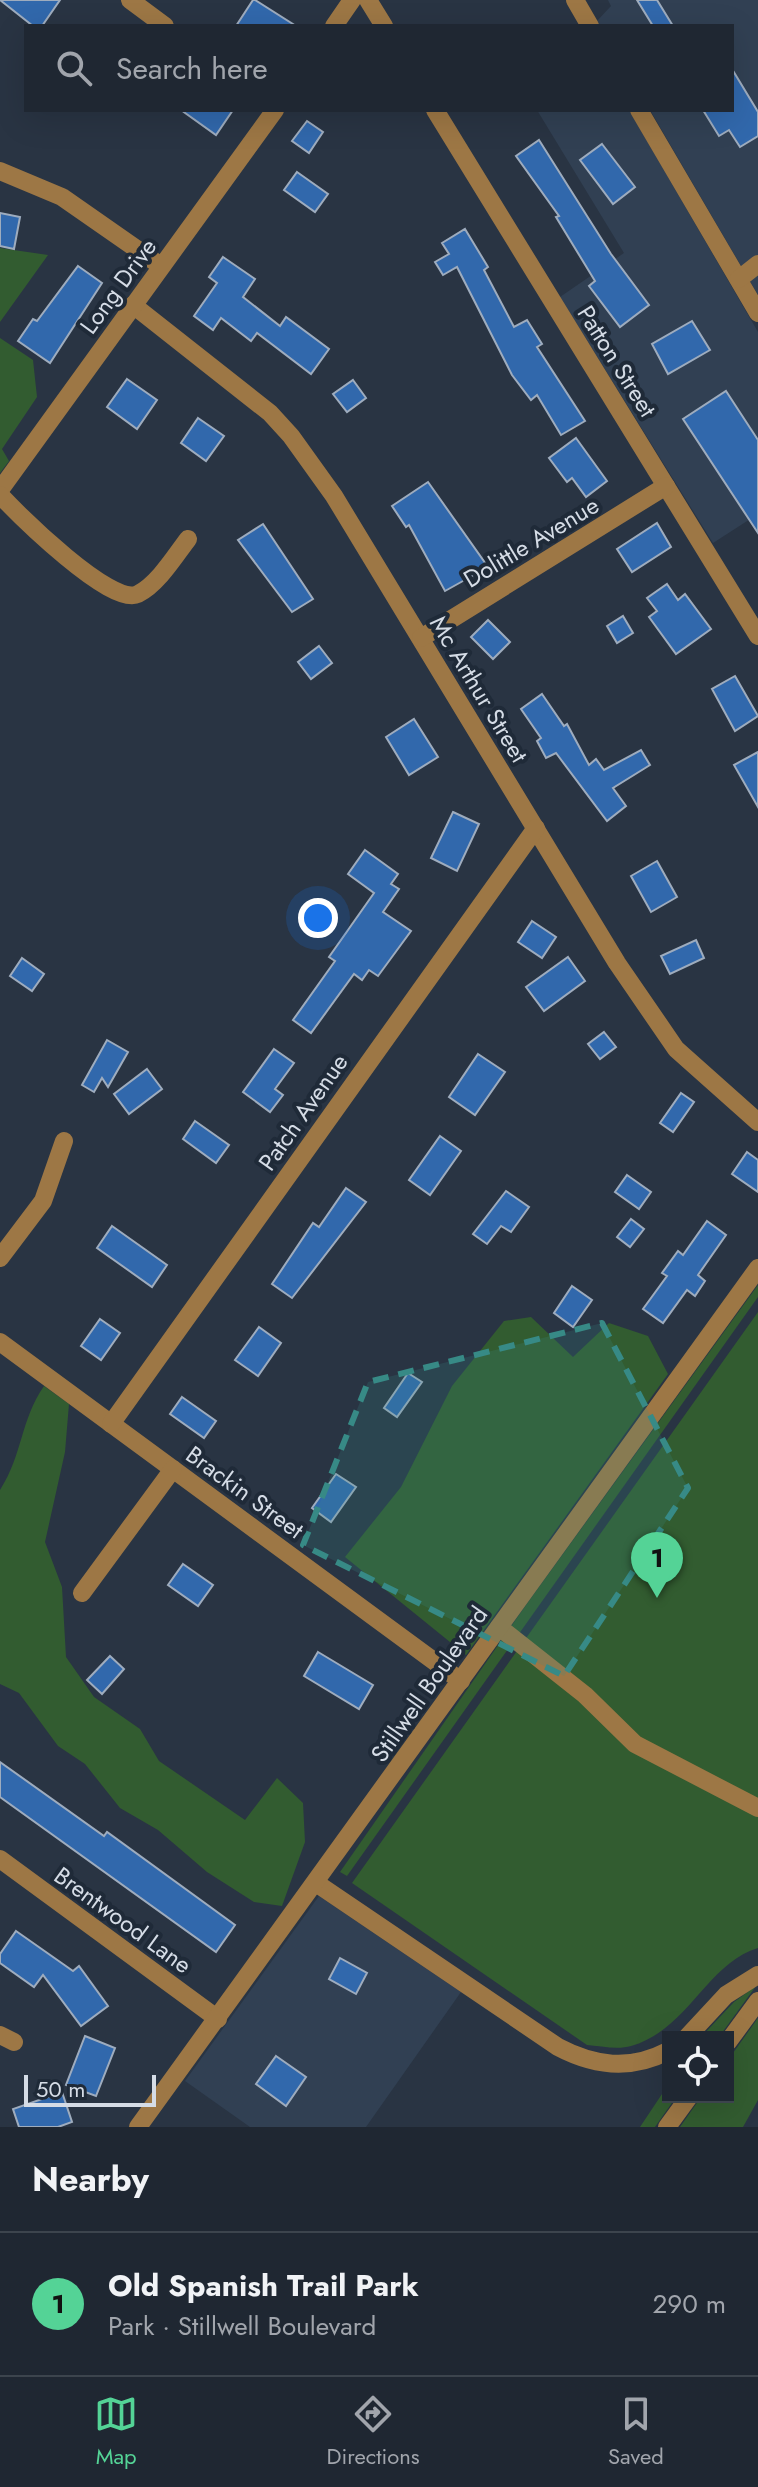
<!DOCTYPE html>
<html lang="en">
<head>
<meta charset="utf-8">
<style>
	body { margin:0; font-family:Jost,sans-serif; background:#272f3a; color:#f1f3f6 }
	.controls { position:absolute; right:24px; bottom:24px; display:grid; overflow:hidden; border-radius:0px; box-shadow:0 8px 32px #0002 }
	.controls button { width:72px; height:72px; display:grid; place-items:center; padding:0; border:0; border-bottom:2px solid #3c444d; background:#1f2732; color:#f1f3f6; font:40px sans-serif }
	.scale { position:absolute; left:24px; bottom:20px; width:132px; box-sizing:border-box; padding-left:8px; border:4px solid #d5dce6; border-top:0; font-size:22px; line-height:28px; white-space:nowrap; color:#d5dce6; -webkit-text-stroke:6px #1f2a38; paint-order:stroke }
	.you { position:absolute; left:318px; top:918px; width:28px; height:28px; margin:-20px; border:6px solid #fff; border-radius:50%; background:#1a73e8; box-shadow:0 0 0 12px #1a73e833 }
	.badge { display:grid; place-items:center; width:52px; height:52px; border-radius:50%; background:#54d396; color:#111; font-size:26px; font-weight:700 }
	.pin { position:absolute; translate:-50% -66px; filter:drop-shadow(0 2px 4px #0008) }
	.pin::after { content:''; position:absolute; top:42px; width:28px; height:24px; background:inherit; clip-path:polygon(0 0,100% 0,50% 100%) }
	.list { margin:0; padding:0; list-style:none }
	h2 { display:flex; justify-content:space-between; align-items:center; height:104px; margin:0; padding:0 32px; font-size:34px }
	h2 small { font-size:26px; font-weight:400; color:#a1a5ac }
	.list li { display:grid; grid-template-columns:52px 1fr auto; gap:24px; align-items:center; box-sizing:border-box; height:144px; padding:0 32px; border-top:2px solid #3c444d }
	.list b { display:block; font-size:30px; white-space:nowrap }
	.list p { margin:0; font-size:26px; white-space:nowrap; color:#a1a5ac }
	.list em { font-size:26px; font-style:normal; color:#a1a5ac }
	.icon { flex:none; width:44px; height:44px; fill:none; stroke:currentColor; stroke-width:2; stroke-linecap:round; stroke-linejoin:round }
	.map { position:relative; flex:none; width:758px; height:2127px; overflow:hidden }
	.search { position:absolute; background:#1f2732; box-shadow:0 8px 32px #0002; left:24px; right:24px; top:24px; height:88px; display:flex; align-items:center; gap:20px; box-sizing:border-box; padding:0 28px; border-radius:0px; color:#a1a5ac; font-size:30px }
	.sheet { height:248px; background:#1f2732 }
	nav { display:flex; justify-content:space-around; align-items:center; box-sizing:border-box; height:112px; border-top:2px solid #3c444d; background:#1f2732; font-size:22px; color:#a1a5ac }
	nav a { display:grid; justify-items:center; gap:4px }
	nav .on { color:#54d396 }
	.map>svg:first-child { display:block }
</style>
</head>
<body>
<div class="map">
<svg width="758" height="2127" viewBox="0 0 758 2127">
	<rect width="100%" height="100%" fill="#293443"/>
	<!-- built -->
	<g fill="#314053">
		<polygon points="608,0 758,0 758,295 650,110 732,110 732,26 600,26 597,21 611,6"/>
		<polygon points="537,110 629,110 758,332 758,514 713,543 560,297 624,253"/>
		<polygon points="319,1896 461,1992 366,2127 250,2127 185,2081"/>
	</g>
	<!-- green -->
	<g fill="#325c30">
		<polygon points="0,248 48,255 0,322"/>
		<polygon points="0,338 33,360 37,397 2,449 9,461 0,473"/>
		<polygon points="758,1285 758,1297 347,1876 340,1872 526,1605"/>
		<path d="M 758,1312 L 758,1948 C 707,1963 688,2030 631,2046 C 618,2050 600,2046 587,2045 L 352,1883 Z"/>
		<polygon points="531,1317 573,1357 609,1323 648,1336 668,1374 466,1655 345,1557 401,1487 452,1386 504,1321"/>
		<path d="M 44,1386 L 69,1404 L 65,1452 L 45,1542 L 62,1587 L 66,1657 L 94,1697 L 140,1729 L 159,1761 L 245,1820 L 277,1778 L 303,1803 L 305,1842 L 282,1906 L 254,1902 L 207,1872 L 158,1830 L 120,1808 L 85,1764 L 58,1746 L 19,1693 L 0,1684 L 0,1490 C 23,1454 20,1421 44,1386 Z"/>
		<polygon points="756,1986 719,2037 701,2037 734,2002"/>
		<polygon points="758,2018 758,2100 743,2127 680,2127 701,2097 728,2097 728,2060"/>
		<polygon points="668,2085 668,2097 676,2097 655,2127 640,2127"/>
	</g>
	<!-- building -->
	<g fill="#3168ac" stroke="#9eacbe" stroke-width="2">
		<polygon points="0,0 60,0 42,26 33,26"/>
		<polygon points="253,0 255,0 296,26 236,26"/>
		<polygon points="637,0 657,0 673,26 653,26"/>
		<polygon points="732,69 758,112 758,136 740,147 729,130 719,136 703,110 732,110"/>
		<polygon points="181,110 233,110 216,135"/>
		<polygon points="307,121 323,132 309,153 292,141"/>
		<polygon points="539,140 611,254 649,305 620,327 589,286 595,281 556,217 559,216 516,156"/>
		<polygon points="602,144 635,187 613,204 580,160"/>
		<polygon points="297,172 328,194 315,212 284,190"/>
		<polygon points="0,213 20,217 14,249 0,246"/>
		<polygon points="465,229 488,267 484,270 514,327 527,320 542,344 537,347 585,421 561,435 537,395 531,400 512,375 457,267 443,275 435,262 449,254 442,243"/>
		<polygon points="223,257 255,279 243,297 280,326 286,317 329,349 311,374 257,333 251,341 221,318 213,330 194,316 217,283 209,277"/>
		<polygon points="78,266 102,283 50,363 18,341 33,319 37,321"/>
		<polygon points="692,321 710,350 668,374 652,344"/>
		<polygon points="127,379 157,400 137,429 107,407"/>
		<polygon points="353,380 366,398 347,412 333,394"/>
		<polygon points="726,391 758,440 758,533 683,419"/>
		<polygon points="198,418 224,436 206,461 181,443"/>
		<polygon points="576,438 607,481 586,497 572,478 567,482 549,458"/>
		<polygon points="428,482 488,567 445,591 409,525 406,527 392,506"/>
		<polygon points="657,523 671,547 632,572 617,549"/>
		<polygon points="263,524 313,599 292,612 238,540"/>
		<polygon points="667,584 678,600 685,594 711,629 676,654 649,617 657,611 647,598"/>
		<polygon points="623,616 633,633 617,643 607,626"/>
		<polygon points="488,620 510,642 493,659 471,637"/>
		<polygon points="319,646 332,663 311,679 298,662"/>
		<polygon points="735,676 758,716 735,731 712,689"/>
		<polygon points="542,694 564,726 567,724 589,765 596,759 604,770 641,750 650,765 613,788 626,806 607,821 556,753 546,758 537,741 541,738 521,709"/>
		<polygon points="414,719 438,757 409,775 386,737"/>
		<polygon points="758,752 758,807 734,765"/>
		<polygon points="453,812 479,824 457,871 431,858"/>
		<polygon points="365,850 398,874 391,884 399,889 383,912 411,931 378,976 369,970 362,980 354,974 311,1033 293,1020 335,961 329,957 374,893 348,874"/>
		<polygon points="657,861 677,897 651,912 631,876"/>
		<polygon points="532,921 556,937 542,958 518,942"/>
		<polygon points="696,940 704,958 670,974 661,956"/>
		<polygon points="568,957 585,981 544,1011 526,987"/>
		<polygon points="22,958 44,974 32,991 10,976"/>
		<polygon points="604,1032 616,1047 600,1059 588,1044"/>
		<polygon points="107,1040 128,1052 108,1087 102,1078 94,1092 82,1085"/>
		<polygon points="274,1049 294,1063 275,1089 283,1095 270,1112 243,1092"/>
		<polygon points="478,1054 505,1072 475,1115 449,1097"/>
		<polygon points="147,1069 162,1089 129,1114 114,1094"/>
		<polygon points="681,1093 694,1102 673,1132 660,1123"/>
		<polygon points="195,1121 229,1145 216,1163 183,1139"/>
		<polygon points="440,1136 461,1151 430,1195 409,1180"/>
		<polygon points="747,1152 758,1160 758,1192 732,1174"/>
		<polygon points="627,1175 651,1192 639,1209 615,1192"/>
		<polygon points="346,1188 366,1202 292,1298 272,1284 313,1223 319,1227"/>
		<polygon points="506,1191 529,1207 511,1232 501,1226 487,1244 473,1234"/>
		<polygon points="631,1219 644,1229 630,1247 617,1237"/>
		<polygon points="707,1221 726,1235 698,1275 705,1281 695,1296 687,1290 663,1323 643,1309 667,1276 662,1273 678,1251 683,1255"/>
		<polygon points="112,1226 167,1265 152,1287 97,1248"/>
		<polygon points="572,1286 592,1300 573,1327 554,1313"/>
		<polygon points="100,1319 120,1333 101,1360 81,1346"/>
		<polygon points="259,1327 281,1343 258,1376 235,1360"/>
		<polygon points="408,1373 422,1382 397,1417 384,1408"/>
		<polygon points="182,1397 216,1421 204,1438 170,1414"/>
		<polygon points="336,1474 356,1487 331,1522 312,1508"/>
		<polygon points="183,1564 213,1585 198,1606 168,1585"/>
		<polygon points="318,1652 373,1685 359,1709 304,1676"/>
		<polygon points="110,1656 124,1669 102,1694 87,1680"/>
		<polygon points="0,1762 104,1836 107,1832 235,1925 216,1952 0,1797"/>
		<polygon points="16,1931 73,1971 79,1966 108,2006 81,2026 43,1975 34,1987 0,1963 0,1954"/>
		<polygon points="340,1958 367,1973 356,1994 329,1979"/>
		<polygon points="85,2036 115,2048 96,2096 66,2085"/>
		<polygon points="276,2056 306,2077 286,2106 256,2084"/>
		<polygon points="62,2092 72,2122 58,2127 19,2127 13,2109"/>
	</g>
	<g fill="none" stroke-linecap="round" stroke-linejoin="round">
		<!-- minor -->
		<g stroke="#9d7745" stroke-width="18">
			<polyline points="130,0 165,26"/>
			<polyline points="368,0 384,26"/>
			<polyline points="575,0 590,26"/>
			<polyline points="334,26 352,0"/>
			<polyline points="435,110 758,636"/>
			<polyline points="639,110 758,313"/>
			<polyline points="0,171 62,197 161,266"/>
			<polyline points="739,279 758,264"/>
			<polyline points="133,305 270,413 291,436 334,496 617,963 676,1049 758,1122"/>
			<polyline points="0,490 275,110"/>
			<path d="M 0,495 C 19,515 111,607 138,594 C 158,584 175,556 188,539"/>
			<polyline points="421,638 666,486"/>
			<polyline points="0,1258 43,1201 64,1141"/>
			<polyline points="0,1342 461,1681"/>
			<polyline points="111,1424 536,828"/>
			<polyline points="82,1593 173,1469"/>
			<polyline points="499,1627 585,1695 635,1744 758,1808"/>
			<polyline points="0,1859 218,2019"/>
			<path d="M 316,1883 L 558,2047 C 594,2066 630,2071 668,2051"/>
			<polyline points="0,2035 14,2042"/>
			<polyline points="687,2037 726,1995 758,1975"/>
			<polyline points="728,2042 758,2001"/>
			<polyline points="138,2127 758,1268"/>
			<polyline points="667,2127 689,2097"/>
		</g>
	</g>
	<!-- marked area -->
	<path fill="#378a86" fill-opacity="0.2" stroke="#378a86" stroke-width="6" stroke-dasharray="16 10" stroke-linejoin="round" d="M 602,1323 L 688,1488 L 564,1676 L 303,1545 L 368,1382 Z"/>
	<g text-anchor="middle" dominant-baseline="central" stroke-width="8" stroke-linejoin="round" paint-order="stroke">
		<!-- street labels -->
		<g font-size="24" fill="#d5dce6" stroke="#1f2a38">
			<text transform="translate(118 286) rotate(-54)">Long Drive</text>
			<text transform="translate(617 361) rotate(58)">Patton Street</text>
			<text transform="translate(531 542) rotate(-31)">Dolittle Avenue</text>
			<text transform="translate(479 689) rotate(59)">Mc Arthur Street</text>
			<text transform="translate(303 1112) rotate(-55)">Patch Avenue</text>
			<text transform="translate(245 1492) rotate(36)">Brackin Street</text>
			<text transform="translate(429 1684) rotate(-55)">Stillwell Boulevard</text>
			<text transform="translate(123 1920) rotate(36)">Brentwood Lane</text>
		</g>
	</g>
</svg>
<div class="controls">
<button><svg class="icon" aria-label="locate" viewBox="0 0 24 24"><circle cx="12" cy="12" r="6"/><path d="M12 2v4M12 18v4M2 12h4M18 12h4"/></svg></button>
</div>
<div class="scale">50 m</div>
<div class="you"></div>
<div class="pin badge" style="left:657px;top:1598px">1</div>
<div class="search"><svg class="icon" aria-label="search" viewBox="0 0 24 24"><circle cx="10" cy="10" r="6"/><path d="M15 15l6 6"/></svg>Search here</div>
</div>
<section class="sheet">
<h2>Nearby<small></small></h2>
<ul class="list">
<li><span class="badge">1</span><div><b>Old Spanish Trail Park</b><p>Park · Stillwell Boulevard</p></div><em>290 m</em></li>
</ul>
</section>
<nav>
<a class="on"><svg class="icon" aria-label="map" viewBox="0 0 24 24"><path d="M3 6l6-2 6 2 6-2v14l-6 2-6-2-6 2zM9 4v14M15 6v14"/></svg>Map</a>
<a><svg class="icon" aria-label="directions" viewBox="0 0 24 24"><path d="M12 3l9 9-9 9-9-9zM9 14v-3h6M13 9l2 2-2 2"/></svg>Directions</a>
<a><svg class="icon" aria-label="saved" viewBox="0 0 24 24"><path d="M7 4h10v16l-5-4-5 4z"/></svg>Saved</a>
</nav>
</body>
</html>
